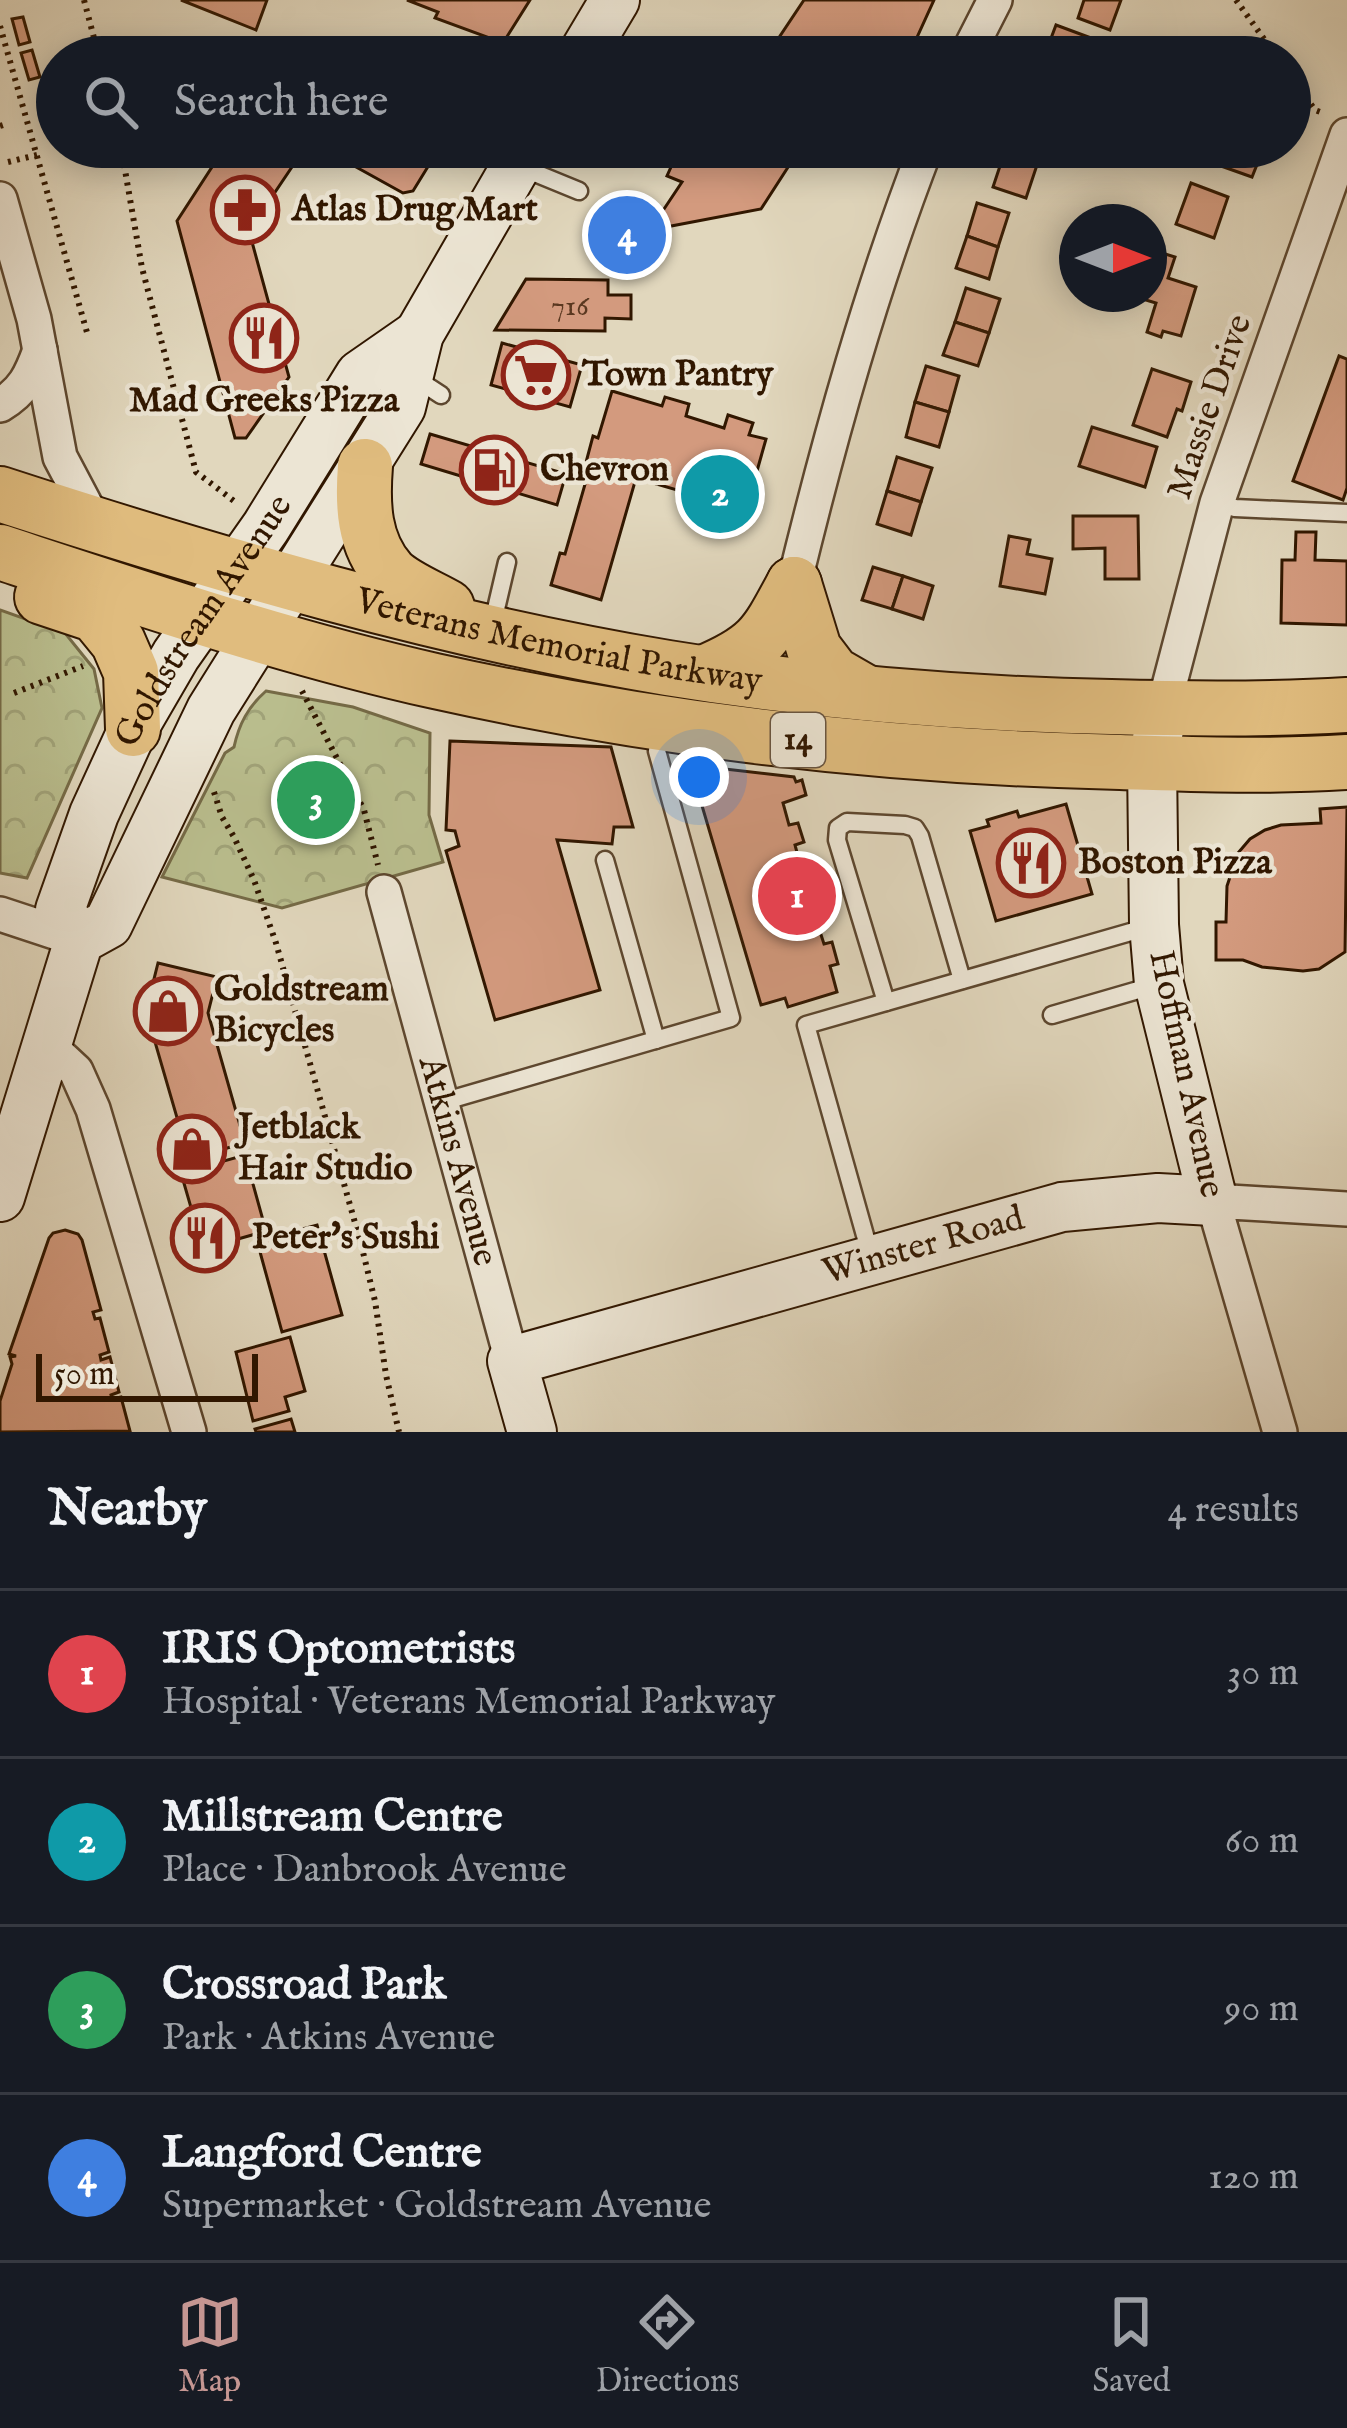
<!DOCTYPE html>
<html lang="en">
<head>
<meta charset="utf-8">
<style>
	body { margin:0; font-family:"IM FELL English",serif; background:#20242c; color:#f1f3f6 }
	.compass { position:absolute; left:1059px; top:204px; width:108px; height:108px; border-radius:50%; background:#171b24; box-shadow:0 6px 30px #0003; rotate:90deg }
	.scale { position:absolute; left:36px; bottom:30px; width:222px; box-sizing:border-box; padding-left:12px; border:6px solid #311700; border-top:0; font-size:33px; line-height:42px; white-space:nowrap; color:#311700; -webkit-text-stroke:9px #ece5d4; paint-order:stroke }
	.you { position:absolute; left:699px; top:777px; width:42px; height:42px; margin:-30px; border:9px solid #fff; border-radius:50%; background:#1a73e8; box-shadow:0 0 0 18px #1a73e833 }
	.badge { display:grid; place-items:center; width:78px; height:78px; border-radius:50%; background:#c59692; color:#fff; font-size:39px; font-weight:700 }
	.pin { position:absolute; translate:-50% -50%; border:6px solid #fff; box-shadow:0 3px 12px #0006 }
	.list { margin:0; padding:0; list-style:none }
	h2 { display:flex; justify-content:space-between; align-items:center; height:156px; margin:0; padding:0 48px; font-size:51px }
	h2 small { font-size:39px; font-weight:400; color:#9ea1a6 }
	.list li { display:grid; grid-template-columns:78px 1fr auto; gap:36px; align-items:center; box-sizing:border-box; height:168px; padding:0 48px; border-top:3px solid #363941 }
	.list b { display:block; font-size:45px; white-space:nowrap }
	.list p { margin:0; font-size:39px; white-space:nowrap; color:#9ea1a6 }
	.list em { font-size:39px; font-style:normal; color:#9ea1a6 }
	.icon { flex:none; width:66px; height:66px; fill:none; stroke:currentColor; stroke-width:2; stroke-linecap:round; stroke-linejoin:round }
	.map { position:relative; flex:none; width:1347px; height:1432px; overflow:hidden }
	.search { position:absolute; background:#171b24; box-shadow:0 6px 30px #0003; left:36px; right:36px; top:36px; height:132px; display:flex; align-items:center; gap:30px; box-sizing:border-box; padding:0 42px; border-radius:66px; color:#9ea1a6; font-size:45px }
	.sheet { height:828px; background:#171b24 }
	nav { display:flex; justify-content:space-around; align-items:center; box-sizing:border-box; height:168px; border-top:3px solid #363941; background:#171b24; font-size:33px; color:#9ea1a6 }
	nav a { display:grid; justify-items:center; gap:6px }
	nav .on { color:#c59692 }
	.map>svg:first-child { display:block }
</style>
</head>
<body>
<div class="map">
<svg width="1347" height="1432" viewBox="0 0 1347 1432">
	<defs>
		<pattern id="park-crowns" width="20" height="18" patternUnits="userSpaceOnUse" patternTransform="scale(3)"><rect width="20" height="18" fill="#b9bd8d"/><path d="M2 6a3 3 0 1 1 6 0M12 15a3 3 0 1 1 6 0" fill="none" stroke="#a0a278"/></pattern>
	</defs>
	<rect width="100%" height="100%" fill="#e1d7bd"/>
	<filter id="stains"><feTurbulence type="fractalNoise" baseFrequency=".00167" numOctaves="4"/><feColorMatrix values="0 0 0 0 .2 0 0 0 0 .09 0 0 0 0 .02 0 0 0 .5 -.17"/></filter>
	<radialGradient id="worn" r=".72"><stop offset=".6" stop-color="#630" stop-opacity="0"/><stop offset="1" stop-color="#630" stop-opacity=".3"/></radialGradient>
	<!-- park -->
	<g fill="url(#park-crowns)" stroke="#756a46" stroke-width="3">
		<polygon points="0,610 65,633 94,669 102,708 27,878 0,873"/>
		<path d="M 266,691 L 353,707 L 430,733 L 429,815 L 443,862 L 282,908 L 162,877 L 225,753 L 234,747 C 239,724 248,707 266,691 Z"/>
	</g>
	<!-- building -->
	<g fill="#d39a7e" stroke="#311700" stroke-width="3">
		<polygon points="181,0 267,0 256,30"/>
		<polygon points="407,0 530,0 503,43 435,18 438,12"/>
		<polygon points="804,0 934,0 908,57 766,57"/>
		<polygon points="1084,0 1121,0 1110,30 1078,18"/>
		<polygon points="23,17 30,42 19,45 12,19"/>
		<polygon points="1056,25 1091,38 1084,57 1044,57"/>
		<polygon points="32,50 40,77 29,80 21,53"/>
		<polygon points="225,147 273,147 298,158 249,231 289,377 246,438 235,438 177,221"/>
		<polygon points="320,147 440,147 413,191 403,193"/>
		<polygon points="680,147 801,147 761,209 650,230 682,182 667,176"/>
		<polygon points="1006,147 1043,147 1037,165 1004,154"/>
		<polygon points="1228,147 1264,147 1252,177 1221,166"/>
		<polygon points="1004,154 1037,165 1026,198 993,187"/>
		<polygon points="1191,183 1228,197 1214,238 1176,224"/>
		<polygon points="977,203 1009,213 998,247 967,236"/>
		<polygon points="967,236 998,247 989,279 956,268"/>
		<polygon points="1149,249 1175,257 1168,278 1196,287 1181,336 1163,331 1161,337 1147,332 1156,303 1126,294 1149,294"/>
		<polygon points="526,279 608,280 608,295 631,295 631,319 605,318 605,331 495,330"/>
		<polygon points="966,288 1000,299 989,333 955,322"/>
		<polygon points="955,322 989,333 978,366 943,355"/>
		<polygon points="502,343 582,365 570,407 491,385"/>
		<polygon points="1339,356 1347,359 1347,488 1343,500 1293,481"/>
		<polygon points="926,366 959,376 949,412 915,402"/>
		<polygon points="1152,369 1191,382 1182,411 1177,409 1167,437 1133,425"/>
		<polygon points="612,391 662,406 665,397 689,404 686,416 724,428 728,415 753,423 749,435 766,439 746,510 636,478 601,600 551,585 560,553 565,554 590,467 585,466 593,436 598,438"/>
		<polygon points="915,402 949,412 939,447 906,437"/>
		<polygon points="1092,427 1157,447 1145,487 1079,466"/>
		<polygon points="430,434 566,474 557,505 421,464"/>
		<polygon points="897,457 932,468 921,502 887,491"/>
		<polygon points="887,491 921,502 911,535 877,524"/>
		<polygon points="1073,516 1138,516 1139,579 1105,579 1105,548 1073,549"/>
		<polygon points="1296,532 1316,532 1315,560 1347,561 1347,625 1281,623 1282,560 1295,560"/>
		<polygon points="1009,536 1030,540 1027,554 1052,559 1045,594 1000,586"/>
		<polygon points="873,567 903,576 892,609 862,600"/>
		<polygon points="903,576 933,586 923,619 892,609"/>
		<polygon points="450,741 611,747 633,827 614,827 612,844 557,840 600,990 495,1020 446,851 459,846 455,831 446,830"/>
		<polygon points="699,766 794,777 796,782 802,780 806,795 783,803 789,825 798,823 804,842 795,845 804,879 817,875 826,906 813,910 824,944 832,942 838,964 830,966 837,992 788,1007 785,998 761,1005 692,772"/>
		<polygon points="1066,804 1092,894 996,921 970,831 989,826 987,820 1017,811 1019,817"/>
		<polygon points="1347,807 1345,952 1319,969 1303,971 1262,967 1243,960 1216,960 1216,922 1226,922 1227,886 1238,853 1250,839 1265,830 1281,825 1321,823 1320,809"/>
		<polygon points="158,963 217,977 208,1013 245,1143 189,1159 146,1011"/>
		<polygon points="245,1155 266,1231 203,1249 181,1173"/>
		<polygon points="317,1225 342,1315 282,1332 257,1241"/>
		<polygon points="65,1230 78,1234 82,1240 101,1310 93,1312 95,1319 100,1318 109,1352 100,1355 101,1360 110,1357 119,1392 111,1395 112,1399 121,1397 130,1431 0,1432 0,1401 12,1364 10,1357 16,1356 9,1354 49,1238 53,1233"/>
		<polygon points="290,1337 305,1391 285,1397 289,1411 253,1421 236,1352"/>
		<polygon points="291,1419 295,1432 256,1432 255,1429"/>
	</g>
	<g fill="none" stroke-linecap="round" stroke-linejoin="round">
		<defs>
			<g id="lane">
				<polyline points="518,166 579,191"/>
				<polyline points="412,376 441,395"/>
				<polyline points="1217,503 1235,508 1347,513"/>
				<polyline points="492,626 507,562"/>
				<polyline points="605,860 656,1040"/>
				<polyline points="886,1002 837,840 838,828 847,822 905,825 915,828 920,836 962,980"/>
				<polyline points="1052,1015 1152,986"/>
				<polyline points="442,1102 731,1018 657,751 659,731"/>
				<polyline points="870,1253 806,1025 1148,927"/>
			</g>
			<g id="street">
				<polyline points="966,57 995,0"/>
				<polyline points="0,199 34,319 60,457 96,525"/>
				<path d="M 0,405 C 24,391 31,375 40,350"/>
				<path d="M 794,584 C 830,436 871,289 926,147"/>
				<polyline points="1163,709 1217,503 1347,135"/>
				<path id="s1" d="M 384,892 L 512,1361"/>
				<polyline points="0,914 79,940"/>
				<polyline points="48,1045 76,1071 93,1109 189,1432"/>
				<polyline points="1280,1432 1213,1201 1347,1209"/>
			</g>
			<g id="secondary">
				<polyline points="581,57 615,0"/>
				<path id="s2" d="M 79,940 L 60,910 L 94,814 L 133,729 L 176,655 L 266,527 L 360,375 L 419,334"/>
				<polyline points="0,1197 79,940 108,924 211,710 401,407 419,334 527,147"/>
				<path id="s3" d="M 532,1432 L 512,1361 L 1062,1207 L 1158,1198 L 1213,1201 L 1159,984 L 1154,925 L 1152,763 L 1160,725"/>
			</g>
			<g id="primary">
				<path d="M 365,466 C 362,504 363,543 390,573 C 404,587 430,597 447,607"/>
				<path id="s4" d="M 0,494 C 218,565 441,630 668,668 C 814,692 962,704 1111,707 C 1190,709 1268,710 1347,705"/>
				<path d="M 0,552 C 143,599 288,648 435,681 C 660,731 890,757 1120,762 C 1196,764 1271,767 1347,762"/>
				<polyline points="794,584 814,649 833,674 866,693"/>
				<polyline points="42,597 96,615 118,642 131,672 133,729"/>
				<path d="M 704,673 C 761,649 766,636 794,584"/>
			</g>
		</defs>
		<!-- lane casing -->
		<use href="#lane" stroke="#5d472f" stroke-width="21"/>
		<!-- street casing -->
		<use href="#street" stroke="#5d472f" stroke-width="38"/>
		<!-- secondary casing -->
		<use href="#secondary" stroke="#311700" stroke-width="52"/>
		<!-- primary casing -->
		<use href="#primary" stroke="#311700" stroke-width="58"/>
		<!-- path -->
		<g stroke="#311700" stroke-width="6" stroke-dasharray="3 6" stroke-linecap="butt">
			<polyline points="84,0 99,57"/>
			<polyline points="1236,0 1277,57"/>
			<polyline points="0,26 88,336"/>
			<polyline points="1290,75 1315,110 1323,113"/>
			<polyline points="0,126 3,125"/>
			<polyline points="121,147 142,268 196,472 238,504"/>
			<polyline points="8,162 37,155"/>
			<polyline points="302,691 364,810 378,865"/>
			<polyline points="14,693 83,666"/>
			<polyline points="214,792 222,817 234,837 254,880 276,943 361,1244 375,1301 386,1375 399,1432"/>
		</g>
		<!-- lane -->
		<use href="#lane" stroke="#ece5d4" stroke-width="16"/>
		<!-- street -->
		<use href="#street" stroke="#ece5d4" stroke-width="33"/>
		<!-- secondary -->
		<use href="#secondary" stroke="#ece5d4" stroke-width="48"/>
		<!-- primary -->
		<use href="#primary" stroke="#e0bc7e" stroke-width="54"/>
	</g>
	<!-- icons -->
	<defs>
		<symbol id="pharmacy-ring" viewBox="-11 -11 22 22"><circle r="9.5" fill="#ece5d4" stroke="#8f2418" stroke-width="1.5"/><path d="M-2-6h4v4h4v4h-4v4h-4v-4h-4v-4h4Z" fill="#8f2418"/></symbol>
		<symbol id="restaurant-ring" viewBox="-11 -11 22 22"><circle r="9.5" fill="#ece5d4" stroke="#8f2418" stroke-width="1.5"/><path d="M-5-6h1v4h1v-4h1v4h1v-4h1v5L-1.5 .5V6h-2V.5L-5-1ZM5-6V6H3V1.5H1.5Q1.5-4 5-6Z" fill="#8f2418"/></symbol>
		<symbol id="supermarket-ring" viewBox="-11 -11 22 22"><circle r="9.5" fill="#ece5d4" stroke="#8f2418" stroke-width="1.5"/><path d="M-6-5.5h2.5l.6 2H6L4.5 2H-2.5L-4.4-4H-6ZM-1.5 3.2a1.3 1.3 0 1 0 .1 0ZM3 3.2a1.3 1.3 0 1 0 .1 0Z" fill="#8f2418"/></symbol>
		<symbol id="fuel-ring" viewBox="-11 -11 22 22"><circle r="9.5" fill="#ece5d4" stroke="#8f2418" stroke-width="1.5"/><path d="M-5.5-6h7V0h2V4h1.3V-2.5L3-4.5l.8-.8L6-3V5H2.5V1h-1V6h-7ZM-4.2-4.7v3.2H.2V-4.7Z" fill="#8f2418"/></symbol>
		<symbol id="shop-ring" viewBox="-11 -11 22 22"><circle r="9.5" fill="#ece5d4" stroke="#8f2418" stroke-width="1.5"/><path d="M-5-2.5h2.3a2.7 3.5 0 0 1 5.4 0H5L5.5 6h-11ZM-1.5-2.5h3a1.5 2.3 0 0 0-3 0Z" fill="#8f2418"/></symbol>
	</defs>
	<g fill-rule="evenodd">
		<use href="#pharmacy-ring" x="207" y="172" width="76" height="76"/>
		<use href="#restaurant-ring" x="226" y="300" width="76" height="76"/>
		<use href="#supermarket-ring" x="498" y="337" width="76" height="76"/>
		<use href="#fuel-ring" x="456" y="432" width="76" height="76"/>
		<use href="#restaurant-ring" x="993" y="825" width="76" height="76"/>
		<use href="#shop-ring" x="130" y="973" width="76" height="76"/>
		<use href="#shop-ring" x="154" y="1111" width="76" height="76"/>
		<use href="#restaurant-ring" x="167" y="1200" width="76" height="76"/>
	</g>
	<g text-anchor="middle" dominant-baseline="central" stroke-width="9" stroke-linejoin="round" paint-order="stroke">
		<!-- number labels -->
		<g font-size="30" fill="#5a3820">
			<text x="570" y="307">716</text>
		</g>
		<!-- shield labels -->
		<rect fill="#ece5d4" stroke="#695540" stroke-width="3" x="771" y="713" width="54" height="54" rx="9"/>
		<g font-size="33" font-weight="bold" fill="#311700">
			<text x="798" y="740">14</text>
		</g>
		<!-- poi labels -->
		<g font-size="36" font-weight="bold" fill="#311700" stroke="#ece5d4" text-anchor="start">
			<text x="292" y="210">Atlas Drug Mart</text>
			<text x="582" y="375">Town Pantry</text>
			<text x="264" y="401" text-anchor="middle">Mad Greeks Pizza</text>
			<text x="540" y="470">Chevron</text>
			<text x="1078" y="863">Boston Pizza</text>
			<text x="214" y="990">Goldstream<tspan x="214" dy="41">Bicycles</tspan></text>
			<text x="238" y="1128">Jetblack<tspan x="238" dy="41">Hair Studio</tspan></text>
			<text x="252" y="1238">Peter's Sushi</text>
		</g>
		<!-- street labels -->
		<g font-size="36" fill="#311700" stroke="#ece5d4">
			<text transform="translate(1210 407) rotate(-71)">Massie Drive</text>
			<text stroke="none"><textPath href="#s2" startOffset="360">Goldstream Avenue</textPath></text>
			<text stroke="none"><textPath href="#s4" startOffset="579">Veterans Memorial Parkway</textPath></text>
			<text transform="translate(1186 1074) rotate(78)">Hoffman Avenue</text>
			<text stroke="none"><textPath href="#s1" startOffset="279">Atkins Avenue</textPath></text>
			<text stroke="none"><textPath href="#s3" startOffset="501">Winster Road</textPath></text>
		</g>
	</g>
	<rect width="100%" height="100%" filter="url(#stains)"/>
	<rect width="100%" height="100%" fill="url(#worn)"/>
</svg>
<svg class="compass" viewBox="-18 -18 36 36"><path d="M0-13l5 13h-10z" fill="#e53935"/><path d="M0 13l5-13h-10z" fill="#9ea1a6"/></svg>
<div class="scale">50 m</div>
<div class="you"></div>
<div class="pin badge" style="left:797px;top:896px;background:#e0444e">1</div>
<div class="pin badge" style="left:720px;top:494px;background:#0f9aa8">2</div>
<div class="pin badge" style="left:316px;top:800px;background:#2e9e5b">3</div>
<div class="pin badge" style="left:627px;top:235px;background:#3f7fe0">4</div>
<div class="search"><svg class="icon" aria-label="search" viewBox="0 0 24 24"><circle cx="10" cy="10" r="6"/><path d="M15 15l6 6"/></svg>Search here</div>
</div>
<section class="sheet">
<h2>Nearby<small>4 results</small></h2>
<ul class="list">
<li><span class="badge" style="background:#e0444e">1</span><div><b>IRIS Optometrists</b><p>Hospital · Veterans Memorial Parkway</p></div><em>30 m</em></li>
<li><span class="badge" style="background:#0f9aa8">2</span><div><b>Millstream Centre</b><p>Place · Danbrook Avenue</p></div><em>60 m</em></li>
<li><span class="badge" style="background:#2e9e5b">3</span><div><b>Crossroad Park</b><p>Park · Atkins Avenue</p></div><em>90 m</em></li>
<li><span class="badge" style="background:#3f7fe0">4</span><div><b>Langford Centre</b><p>Supermarket · Goldstream Avenue</p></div><em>120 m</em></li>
</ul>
</section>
<nav>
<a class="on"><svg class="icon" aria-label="map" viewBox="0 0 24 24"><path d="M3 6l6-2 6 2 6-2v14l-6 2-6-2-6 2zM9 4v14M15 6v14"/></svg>Map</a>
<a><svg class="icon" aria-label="directions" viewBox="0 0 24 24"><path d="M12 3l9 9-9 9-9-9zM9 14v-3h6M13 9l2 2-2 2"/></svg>Directions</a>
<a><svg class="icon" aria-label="saved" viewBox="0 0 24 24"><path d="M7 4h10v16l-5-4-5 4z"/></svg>Saved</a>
</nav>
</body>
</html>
